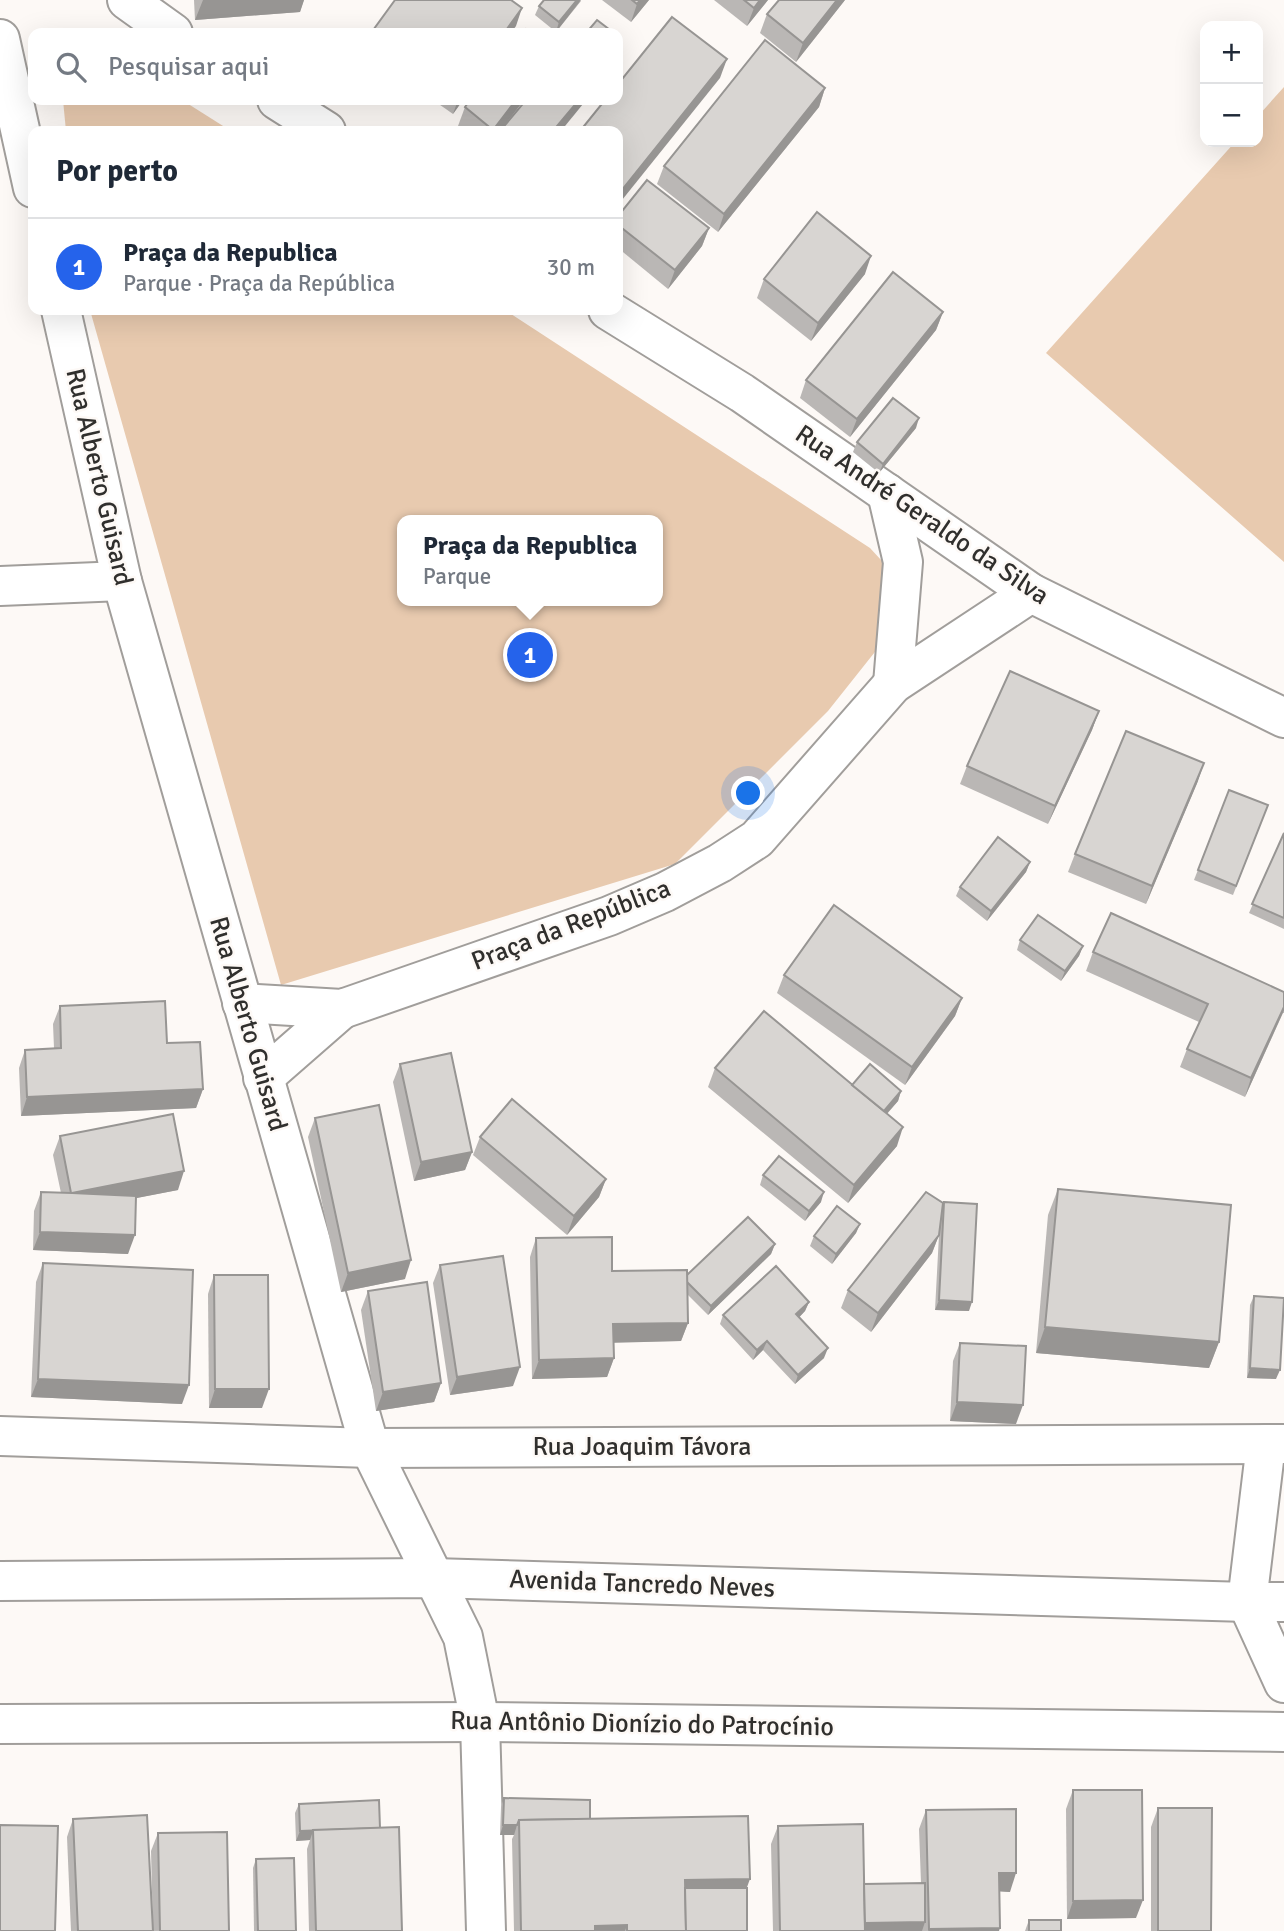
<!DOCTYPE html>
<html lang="pt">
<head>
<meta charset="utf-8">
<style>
	body { margin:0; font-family:Signika,sans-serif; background:#f6f6f7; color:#1f2937 }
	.controls { position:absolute; right:21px; top:21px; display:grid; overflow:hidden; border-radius:14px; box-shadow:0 7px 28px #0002 }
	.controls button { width:63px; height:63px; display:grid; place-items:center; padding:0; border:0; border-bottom:2px solid #e0e1e3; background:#fff; color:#1f2937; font:35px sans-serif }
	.you { position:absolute; left:749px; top:794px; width:24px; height:24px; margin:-18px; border:5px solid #fff; border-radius:50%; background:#1a73e8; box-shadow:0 0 0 10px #1a73e833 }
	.badge { display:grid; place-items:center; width:46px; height:46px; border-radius:50%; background:#2563eb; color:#fff; font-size:23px; font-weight:700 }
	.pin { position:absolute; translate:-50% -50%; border:4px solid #fff; box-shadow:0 2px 7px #0006 }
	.popup { position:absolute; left:397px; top:515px; width:266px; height:91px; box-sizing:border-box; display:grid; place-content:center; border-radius:14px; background:#fff; filter:drop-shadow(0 2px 5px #0005); font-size:23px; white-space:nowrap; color:#747a83 }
	.popup b { font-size:26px; color:#1f2937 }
	.popup::after { content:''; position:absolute; left:50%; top:100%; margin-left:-14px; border:14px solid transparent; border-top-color:#fff }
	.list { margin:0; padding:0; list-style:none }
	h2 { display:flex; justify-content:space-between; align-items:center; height:91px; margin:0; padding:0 28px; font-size:30px }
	h2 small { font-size:23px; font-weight:400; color:#747a83 }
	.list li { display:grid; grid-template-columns:46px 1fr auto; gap:21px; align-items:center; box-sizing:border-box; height:98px; padding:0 28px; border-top:2px solid #e0e1e3 }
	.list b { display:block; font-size:26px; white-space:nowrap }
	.list p { margin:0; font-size:23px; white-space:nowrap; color:#747a83 }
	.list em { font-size:23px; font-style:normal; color:#747a83 }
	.icon { flex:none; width:38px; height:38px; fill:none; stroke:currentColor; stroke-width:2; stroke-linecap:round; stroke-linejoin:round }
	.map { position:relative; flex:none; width:1284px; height:1931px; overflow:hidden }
	.search { position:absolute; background:#fff; box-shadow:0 7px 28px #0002; left:28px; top:28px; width:595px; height:77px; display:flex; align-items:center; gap:18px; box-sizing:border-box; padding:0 24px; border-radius:14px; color:#747a83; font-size:26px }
	.panel { position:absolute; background:#fff; box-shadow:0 7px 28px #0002; left:28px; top:126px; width:595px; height:189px; border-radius:14px }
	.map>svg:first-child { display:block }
</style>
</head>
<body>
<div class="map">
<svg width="1284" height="1931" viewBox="0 0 1284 1931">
	<rect width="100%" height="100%" fill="#fdf9f6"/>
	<!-- green -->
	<g fill="#e8caaf" fill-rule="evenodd">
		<polygon points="1284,87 1284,562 1046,353 1235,142 1258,142 1258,116"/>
		<polygon points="63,100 182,100 231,131 66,131"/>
		<path d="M 90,310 L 505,310 L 870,548 L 917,599 L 828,711 L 675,864 L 281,985 ZM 402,520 L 658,520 L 658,601 L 402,601 Z"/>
	</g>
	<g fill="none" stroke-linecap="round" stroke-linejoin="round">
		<defs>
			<g id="minor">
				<polyline points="127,0 173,33"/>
				<polyline points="0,39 33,188"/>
				<polyline points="277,100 326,131"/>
				<polyline points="61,310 122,581 370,1448 463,1637 480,1722 486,1931"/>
				<polyline points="608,310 742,393 1031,593 1284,718"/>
				<polyline points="887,493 903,562 893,684"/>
				<polyline points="0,586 122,581"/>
				<polyline points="242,1003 342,1009 609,916 665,892 720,863 757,839 893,684 1031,593"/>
				<polyline points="263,1078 342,1009"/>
				<polyline points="0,1436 370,1448 1284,1444"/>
				<polyline points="1247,1602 1284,1683"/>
				<polyline points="0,1724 480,1722 1284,1732"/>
			</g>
			<g id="primary">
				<polyline points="0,1581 433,1578 1247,1602 1284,1602"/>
				<polyline points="1247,1602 1266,1444"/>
			</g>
		</defs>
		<!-- minor casing -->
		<use href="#minor" stroke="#a19e9b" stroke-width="42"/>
		<!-- primary casing -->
		<use href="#primary" stroke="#a19e9b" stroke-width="42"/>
		<!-- minor -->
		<use href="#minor" stroke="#fff" stroke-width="38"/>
		<!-- primary -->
		<use href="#primary" stroke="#fff" stroke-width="38"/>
	</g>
	<!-- wall -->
	<g fill="#bab7b5">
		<polygon points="194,0 304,0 300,12 195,20"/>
		<polygon points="602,0 649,0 631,22"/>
		<polygon points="714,0 768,0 747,26"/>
		<polygon points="845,0 796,62 760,33 767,14"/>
		<polygon points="581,1 556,32 535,15 539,6"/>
		<polygon points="825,88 819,107 718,232 657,184 664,166"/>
		<polygon points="433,100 463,100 453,114"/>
		<polygon points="524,100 500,131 465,131 458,126 465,107"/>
		<polygon points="618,216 709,228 702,246 668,289 618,248"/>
		<polygon points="865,274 811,341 757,298 764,279"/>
		<polygon points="943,312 936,330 850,437 800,398 806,380"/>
		<polygon points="916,428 879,473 853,452 857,442"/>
		<polygon points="1099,711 1092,730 1048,824 960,784 967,766"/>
		<polygon points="1198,781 1146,904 1068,872 1075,854"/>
		<polygon points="1229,790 1268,805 1233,895 1194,880"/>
		<polygon points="1284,833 1284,929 1249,913"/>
		<polygon points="1030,862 1026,872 987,921 956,896 960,887"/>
		<polygon points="1020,940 1083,946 1079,956 1061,981 1017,950"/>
		<polygon points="1093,952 1284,992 1284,1013 1283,1013 1245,1097 1180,1067 1187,1049 1199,1022 1086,971"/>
		<polygon points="784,975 962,998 955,1016 905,1085 777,993"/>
		<polygon points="60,1006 167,1043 203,1089 196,1108 21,1116 19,1068 25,1050 54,1048 53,1024"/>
		<polygon points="400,1064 472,1152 465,1170 414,1181 393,1082"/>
		<polygon points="715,1068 901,1091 898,1101 887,1114 897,1146 848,1203 708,1087"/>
		<polygon points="315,1118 405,1279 341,1292 308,1137"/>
		<polygon points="60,1136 178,1190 136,1198 128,1254 33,1250 34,1211 41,1192 61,1193 53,1155"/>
		<polygon points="480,1137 606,1179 599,1197 567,1235 473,1155"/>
		<polygon points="763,1175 821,1202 805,1221 760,1185"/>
		<polygon points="1058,1189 1219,1342 1209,1368 1036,1353 1048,1215"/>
		<polygon points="943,1203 969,1311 935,1310 939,1235 932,1253 871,1332 841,1308 848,1290"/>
		<polygon points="860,1224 856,1233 832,1264 810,1246 814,1236"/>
		<polygon points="536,1238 612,1271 687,1275 775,1244 771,1254 708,1315 688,1295 688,1323 681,1341 613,1342 614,1358 607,1377 532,1379 530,1257"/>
		<polygon points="43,1263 182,1404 31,1397 36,1282"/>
		<polygon points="440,1265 513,1386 450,1395 433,1283"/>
		<polygon points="214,1275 262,1408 209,1408 208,1294"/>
		<polygon points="368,1291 441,1383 434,1402 376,1411 361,1310"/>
		<polygon points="1254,1296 1276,1379 1247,1378 1250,1305"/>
		<polygon points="809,1302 805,1311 799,1317 824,1358 795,1384 763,1350 753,1360 720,1324 723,1315"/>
		<polygon points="960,1343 1016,1424 950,1421 953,1361"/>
		<polygon points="1073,1790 1136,1918 1067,1919 1066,1809"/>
		<polygon points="504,1798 590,1819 747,1888 747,1931 514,1931 512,1839 514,1835 500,1835 501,1807"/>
		<polygon points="299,1804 380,1828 402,1931 309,1931 307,1849 310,1840 296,1841 295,1813"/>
		<polygon points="1158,1808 1211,1931 1151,1931 1151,1827"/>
		<polygon points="926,1810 1010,1892 999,1891 999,1931 773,1931 771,1844 778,1826 864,1884 921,1883 919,1829"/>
		<polygon points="73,1819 153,1931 71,1931 67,1837"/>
		<polygon points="158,1833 229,1931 153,1931 151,1851"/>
		<polygon points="256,1859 296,1931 254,1931 253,1868"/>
		<polygon points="1029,1920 1061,1931 1025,1931"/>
	</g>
	<!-- shaded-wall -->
	<g fill="#979593">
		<polygon points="203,0 304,0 300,12 195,20"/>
		<polygon points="577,0 581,0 556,32 559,22"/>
		<polygon points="640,0 649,0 631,22 637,4"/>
		<polygon points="760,0 768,0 747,26 754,8"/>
		<polygon points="837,0 845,0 796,62 803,43"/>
		<polygon points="522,8 516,26 511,33 504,33"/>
		<polygon points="727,59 720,78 618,205 618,195"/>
		<polygon points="825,88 819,107 718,232 724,214"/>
		<polygon points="458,100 463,100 453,114"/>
		<polygon points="516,100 524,100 500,131 493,131"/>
		<polygon points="579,100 585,100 583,104 561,131 553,131"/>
		<polygon points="709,228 702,246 668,289 675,270"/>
		<polygon points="871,256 865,274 811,341 818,323"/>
		<polygon points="943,312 936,330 850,437 857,419"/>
		<polygon points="919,418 916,428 879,473 883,464"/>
		<polygon points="1099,711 1092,730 1048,824 1055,806"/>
		<polygon points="1204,763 1198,781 1146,904 1152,886"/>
		<polygon points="1030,862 1026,872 987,921 991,911"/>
		<polygon points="1083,946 1079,956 1061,981 1065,971"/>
		<polygon points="962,998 955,1016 905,1085 912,1067"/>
		<polygon points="1284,1007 1284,1010 1245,1097 1251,1078"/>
		<polygon points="203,1089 196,1108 21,1116 27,1097"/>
		<polygon points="901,1091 898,1101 875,1127 879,1117"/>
		<polygon points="903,1127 897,1146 848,1203 854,1185"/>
		<polygon points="472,1152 465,1170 414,1181 421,1162"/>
		<polygon points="184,1171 178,1190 65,1212 72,1193"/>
		<polygon points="606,1179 599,1197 567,1235 574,1216"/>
		<polygon points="824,1192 821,1202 805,1221 809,1211"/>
		<polygon points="860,1224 856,1233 832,1264 836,1254"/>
		<polygon points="40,1232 135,1235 128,1254 33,1250"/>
		<polygon points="939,1235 932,1253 871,1332 878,1313"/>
		<polygon points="775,1244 771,1254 708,1315 711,1306"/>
		<polygon points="411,1260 405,1279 341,1292 348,1273"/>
		<polygon points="939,1300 972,1302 969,1311 935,1310"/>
		<polygon points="809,1302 805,1311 793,1324 796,1314"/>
		<polygon points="688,1323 681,1341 607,1343 613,1324"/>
		<polygon points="1045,1327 1219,1342 1209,1368 1036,1353"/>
		<polygon points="767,1341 763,1350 753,1360 757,1350"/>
		<polygon points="828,1348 824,1358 795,1384 798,1375"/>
		<polygon points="614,1358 607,1377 532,1379 539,1360"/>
		<polygon points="520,1367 513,1386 450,1395 457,1377"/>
		<polygon points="1250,1368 1280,1370 1276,1379 1247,1378"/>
		<polygon points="38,1379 189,1385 182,1404 31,1397"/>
		<polygon points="441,1383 434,1402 376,1411 383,1392"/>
		<polygon points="215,1389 269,1389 262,1408 209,1408"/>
		<polygon points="957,1402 1023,1405 1016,1424 950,1421"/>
		<polygon points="503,1825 517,1825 514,1835 500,1835"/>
		<polygon points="300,1831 313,1831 310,1840 296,1841"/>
		<polygon points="999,1873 1016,1873 1010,1892 992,1891"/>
		<polygon points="750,1879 743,1898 682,1898 685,1880"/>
		<polygon points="1143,1900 1136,1918 1067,1919 1073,1901"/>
		<polygon points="925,1922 922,1931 858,1931 861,1923"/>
		<polygon points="627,1925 625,1931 594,1931 595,1926"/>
		<polygon points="1000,1928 999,1931 928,1931 929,1929"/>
	</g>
	<!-- building -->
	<g fill="#d8d5d2" stroke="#979593" stroke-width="2">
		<polygon points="395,0 511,0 522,8 504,33 371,33"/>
		<polygon points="544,0 577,0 559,22 539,6"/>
		<polygon points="632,0 640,0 637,4"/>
		<polygon points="744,0 760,0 754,8"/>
		<polygon points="779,0 837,0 803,43 767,14"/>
		<polygon points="672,17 727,59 618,195 618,131 580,131 605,100 618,100 618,84"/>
		<polygon points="597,20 614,33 586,33"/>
		<polygon points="526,29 532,33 522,33"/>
		<polygon points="765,40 825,88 724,214 664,166"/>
		<polygon points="470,100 516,100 493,130 465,107"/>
		<polygon points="526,100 579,100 553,131 500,131"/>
		<polygon points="647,180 709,228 675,270 618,225 618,216"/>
		<polygon points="817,212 871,256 818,323 764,279"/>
		<polygon points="893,272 943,312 857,419 806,380"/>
		<polygon points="893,398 919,418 883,464 857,442"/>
		<polygon points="1010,671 1099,711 1055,806 967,766"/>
		<polygon points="1126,731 1204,763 1152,886 1075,854"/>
		<polygon points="1229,790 1268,805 1236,886 1198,870"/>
		<polygon points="1284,833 1284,918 1252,904"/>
		<polygon points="998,837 1030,862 991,911 960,887"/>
		<polygon points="834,905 962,998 912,1067 784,975"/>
		<polygon points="1111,913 1284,992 1284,1007 1251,1078 1187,1049 1208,1004 1093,952"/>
		<polygon points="1038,915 1083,946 1065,971 1020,940"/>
		<polygon points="165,1001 167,1043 200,1042 203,1089 27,1097 25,1050 61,1048 60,1006"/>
		<polygon points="764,1011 903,1127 854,1185 715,1068"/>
		<polygon points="451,1053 472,1152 421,1162 400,1064"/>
		<polygon points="870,1064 901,1091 884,1111 852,1085"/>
		<polygon points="512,1099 606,1179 574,1216 480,1137"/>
		<polygon points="379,1105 411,1260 348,1273 315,1118"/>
		<polygon points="173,1114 184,1171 72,1193 136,1196 135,1235 40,1232 41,1192 71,1193 60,1136"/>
		<polygon points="779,1156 824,1192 809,1211 763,1175"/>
		<polygon points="1058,1189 1231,1205 1219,1342 1045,1327"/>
		<polygon points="926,1192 943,1203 939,1235 878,1313 848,1290"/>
		<polygon points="944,1202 977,1204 972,1302 939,1300"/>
		<polygon points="837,1206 860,1224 836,1254 814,1236"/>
		<polygon points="748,1217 775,1244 711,1306 687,1282 687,1275"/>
		<polygon points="612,1237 612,1271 687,1270 688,1323 613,1324 614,1358 539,1360 536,1238"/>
		<polygon points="503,1256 520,1367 457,1377 440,1265"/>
		<polygon points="43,1263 193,1270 189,1385 38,1379"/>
		<polygon points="776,1266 809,1302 796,1314 828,1348 798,1375 767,1341 757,1350 723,1315"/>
		<polygon points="214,1275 268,1275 269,1389 215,1389"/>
		<polygon points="427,1282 441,1383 383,1392 368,1291"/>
		<polygon points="1254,1296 1284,1298 1280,1370 1250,1368"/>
		<polygon points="960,1343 1026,1346 1023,1405 957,1402"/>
		<polygon points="1073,1790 1142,1790 1143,1900 1073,1901"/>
		<polygon points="504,1798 590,1800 590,1819 519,1820 517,1825 503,1825"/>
		<polygon points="379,1800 380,1828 300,1831 299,1804"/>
		<polygon points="1158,1808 1212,1808 1211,1931 1158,1931"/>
		<polygon points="1016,1809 1016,1873 999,1873 1000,1928 929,1929 926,1810"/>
		<polygon points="147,1815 153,1931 78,1931 73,1819"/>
		<polygon points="748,1816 750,1879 685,1880 686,1931 627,1931 627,1925 595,1926 595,1931 521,1931 519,1820"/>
		<polygon points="863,1824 865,1931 780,1931 778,1826"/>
		<polygon points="0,1825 58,1826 55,1931 0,1931"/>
		<polygon points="399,1827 402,1931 316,1931 313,1830"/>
		<polygon points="227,1832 229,1931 160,1931 158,1833"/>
		<polygon points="294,1858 296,1931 258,1931 256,1859"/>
		<polygon points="925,1883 925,1922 865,1923 864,1884"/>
		<polygon points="685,1888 747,1888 747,1931 686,1931"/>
		<rect x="1029" y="1920" width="32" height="11"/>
	</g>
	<g text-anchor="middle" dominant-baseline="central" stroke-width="5" stroke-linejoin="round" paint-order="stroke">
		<!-- street labels -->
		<g font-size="26" fill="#302f2d" stroke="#fdf9f6">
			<text transform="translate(99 477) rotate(77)">Rua Alberto Guisard</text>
			<text transform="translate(922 515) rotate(34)">Rua André Geraldo da Silva</text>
			<text transform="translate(571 925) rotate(-21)">Praça da República</text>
			<text transform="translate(248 1024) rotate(74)">Rua Alberto Guisard</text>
			<text x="642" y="1447">Rua Joaquim Távora</text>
			<text transform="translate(642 1584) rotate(2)">Avenida Tancredo Neves</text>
			<text transform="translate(642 1724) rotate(1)">Rua Antônio Dionízio do Patrocínio</text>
		</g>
	</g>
</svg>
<div class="controls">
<button>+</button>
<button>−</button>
</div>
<div class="you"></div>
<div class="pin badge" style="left:530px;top:655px">1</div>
<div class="popup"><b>Praça da Republica</b>Parque</div>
<div class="search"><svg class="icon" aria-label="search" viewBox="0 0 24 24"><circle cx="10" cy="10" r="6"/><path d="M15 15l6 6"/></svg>Pesquisar aqui</div>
<section class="panel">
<h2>Por perto<small></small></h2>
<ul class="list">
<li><span class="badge">1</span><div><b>Praça da Republica</b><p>Parque · Praça da República</p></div><em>30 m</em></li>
</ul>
</section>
</div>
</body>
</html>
